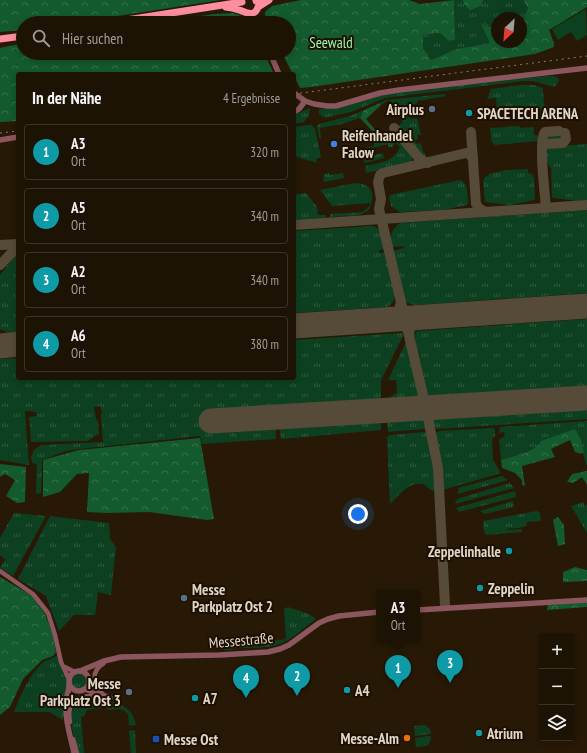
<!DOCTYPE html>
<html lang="de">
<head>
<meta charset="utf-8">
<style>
	body { margin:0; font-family:"PT Sans Narrow",sans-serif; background:#251c0e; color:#f1f3f6 }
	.controls { position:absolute; right:12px; bottom:12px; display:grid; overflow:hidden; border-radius:4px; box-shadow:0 2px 6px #0003 }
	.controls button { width:36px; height:36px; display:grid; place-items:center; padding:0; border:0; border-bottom:1px solid #3b3226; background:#1d1304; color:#f1f3f6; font:20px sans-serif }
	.compass { position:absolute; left:491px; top:12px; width:36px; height:36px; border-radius:50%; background:#1d1304; box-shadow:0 2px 6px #0003; rotate:206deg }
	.you { position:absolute; left:358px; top:514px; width:14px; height:14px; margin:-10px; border:3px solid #fff; border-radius:50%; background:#1a73e8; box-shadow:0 0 0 6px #1a73e833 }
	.badge { display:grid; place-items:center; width:26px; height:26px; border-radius:50%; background:#b45309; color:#fff; font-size:13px; font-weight:700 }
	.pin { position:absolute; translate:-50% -33px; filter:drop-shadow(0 1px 2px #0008) }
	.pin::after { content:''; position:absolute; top:21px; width:14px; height:12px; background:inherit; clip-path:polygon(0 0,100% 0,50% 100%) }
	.popup { position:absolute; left:376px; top:590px; width:44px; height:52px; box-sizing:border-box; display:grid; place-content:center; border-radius:4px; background:#1d1304; filter:drop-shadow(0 1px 3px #0005); font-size:13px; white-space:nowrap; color:#a09e9a }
	.popup b { font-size:15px; color:#f1f3f6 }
	.popup::after { content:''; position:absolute; left:50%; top:100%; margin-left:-8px; border:8px solid transparent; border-top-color:#1d1304 }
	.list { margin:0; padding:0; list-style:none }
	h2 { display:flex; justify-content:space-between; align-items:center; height:52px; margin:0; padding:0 16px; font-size:17px }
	h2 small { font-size:13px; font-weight:400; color:#a09e9a }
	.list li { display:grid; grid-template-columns:26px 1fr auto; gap:12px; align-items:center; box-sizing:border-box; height:56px; margin:0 8px 8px; padding:0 8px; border:1px solid #3b3226; border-radius:4px }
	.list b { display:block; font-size:15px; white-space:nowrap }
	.list p { margin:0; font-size:13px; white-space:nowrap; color:#a09e9a }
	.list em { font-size:13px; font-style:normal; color:#a09e9a }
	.icon { flex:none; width:22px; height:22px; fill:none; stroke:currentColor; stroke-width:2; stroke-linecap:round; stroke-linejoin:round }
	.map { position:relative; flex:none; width:587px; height:753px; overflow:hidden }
	.search { position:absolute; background:#1d1304; box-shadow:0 2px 6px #0003; left:16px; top:16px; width:280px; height:44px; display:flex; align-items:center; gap:10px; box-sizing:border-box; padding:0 14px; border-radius:22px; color:#a09e9a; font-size:15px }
	.panel { position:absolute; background:#1d1304; box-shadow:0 2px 6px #0003; left:16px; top:72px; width:280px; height:308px; border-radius:4px }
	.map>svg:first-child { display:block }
</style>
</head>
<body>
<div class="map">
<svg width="587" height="753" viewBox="0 0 587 753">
	<defs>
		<pattern id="grass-tufts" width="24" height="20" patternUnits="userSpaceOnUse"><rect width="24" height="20" fill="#0d4020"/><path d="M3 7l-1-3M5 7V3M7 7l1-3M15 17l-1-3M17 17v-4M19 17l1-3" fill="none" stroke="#305b3f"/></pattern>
		<pattern id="forest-crowns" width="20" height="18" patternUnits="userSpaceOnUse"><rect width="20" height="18" fill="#135a2e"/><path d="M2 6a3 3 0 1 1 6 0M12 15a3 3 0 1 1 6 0" fill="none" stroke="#35714b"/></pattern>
	</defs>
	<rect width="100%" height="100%" fill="#271905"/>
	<!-- grass -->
	<g fill="url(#grass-tufts)">
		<polygon points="454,0 523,0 528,8 521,23 521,18 497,18 497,27 482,26 491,43 456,49 431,60 423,48 423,35 440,33 449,41 455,40"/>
		<polygon points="554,76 558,78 559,81 556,85 554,87 533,81 524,81 385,98 351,112 324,118 319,114 319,109 333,109 390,93 521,78"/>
		<polygon points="521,85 534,85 543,88 544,105 548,106 548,109 497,110 496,98 487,99 491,89"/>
		<polygon points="444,94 446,96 417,101 417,103 409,106 405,114 411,119 417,118 421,135 417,135 418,139 414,140 417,144 421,143 423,151 426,156 423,157 398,126 403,122 393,105 389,100 381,105 380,103 385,100"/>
		<polygon points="310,108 309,115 304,122 294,124 294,115"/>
		<polygon points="364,110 360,118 342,124 320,128 321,139 319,137 317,126 319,124 350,116"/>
		<polygon points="309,125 312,125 315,129 321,157 316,159 317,163 294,156 294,127"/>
		<path d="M 520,126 L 520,128 L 534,127 L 534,135 L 540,136 L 540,138 L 538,141 L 495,145 C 490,142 491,134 490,128 Z"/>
		<path d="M 391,133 L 412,156 L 412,159 L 411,163 L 366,173 L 365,167 L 366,166 C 381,162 393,163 400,147 L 395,142 L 393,147 L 388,147 L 388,144 L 356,152 L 355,150 L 374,146 L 374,141 L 379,134 L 384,139 Z"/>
		<polygon points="564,133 564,139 563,141 547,141 545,136 547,134"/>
		<polygon points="587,144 587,200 577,201 554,198 552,197 551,168 546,161 545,147"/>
		<polygon points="383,153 384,158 365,163 363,158"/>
		<polygon points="528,169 528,173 532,174 534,178 535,199 534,200 511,205 485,202 483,182 485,177 488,176 489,174 506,170"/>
		<polygon points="329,173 330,175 343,173 344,178 325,182 323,180 324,174"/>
		<path d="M 460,180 C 469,183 467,194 468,203 L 467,205 L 443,210 L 400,212 L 391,206 L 389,198 L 390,195 Z"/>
		<path d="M 355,183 C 374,184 375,195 369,210 L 360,215 L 330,217 L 330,214 L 363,212 L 370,205 L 370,203 L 332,206 L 320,190 Z"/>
		<polygon points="306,193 317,207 318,215 326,215 326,218 294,220 294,195"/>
		<path d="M 587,210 L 587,293 L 415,305 L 407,303 L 404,297 L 393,251 L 404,248 L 403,246 L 392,247 C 390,237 390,230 400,223 Z"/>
		<path d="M 373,226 C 383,229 383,240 385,249 L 379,250 L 380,253 L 386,252 L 395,295 C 394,301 393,304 387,307 L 294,313 L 294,231 Z"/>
		<polygon points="18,252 18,331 7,332 0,329 0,275"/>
		<polygon points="587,319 587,419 437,429 432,427 412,337 417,331"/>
		<polygon points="402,333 403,336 381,380 381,430 281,439 278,415 275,416 276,439 202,444 200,436 79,449 66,451 42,460 41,493 36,494 37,464 32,463 31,457 34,450 41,445 103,442 101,415 102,412 100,406 94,407 96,419 98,421 99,434 87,441 31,442 29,417 37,416 36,412 25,411 29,465 0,460 0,359 18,358 18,378 294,378 294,340"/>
		<path d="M 407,340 L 427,427 L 425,429 L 388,432 C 387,419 382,398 397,393 L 396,380 L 388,380 Z"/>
		<polygon points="587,421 587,464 586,465 583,453 584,451 575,429 539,445 518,456 501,460 499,440 501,438 504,437 505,434 503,432 499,433 500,427"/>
		<polygon points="493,428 495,429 495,436 492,439 493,460 501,473 442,490 435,434 439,431"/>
		<path d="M 425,432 L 429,435 L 437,474 L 438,491 L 433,491 C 430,490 428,487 425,485 C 411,479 399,495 390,504 L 387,437 L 390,435 Z"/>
		<polygon points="502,476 508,480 458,494 458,488"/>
		<polygon points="510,483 514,488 455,504 457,499"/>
		<polygon points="515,491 516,497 459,512 456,508"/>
		<polygon points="513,501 514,507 485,514 480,511"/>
		<polygon points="584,502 585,506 587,505 587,533 571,506"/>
		<polygon points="537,511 540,513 541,521 527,522 526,526 518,528 506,529 506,530 522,529 522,532 486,535 484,531 483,521"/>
		<polygon points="14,513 46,516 13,576 0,568 5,559 0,555 0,538"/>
		<polygon points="50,516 109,523 110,539 116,547 111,595 98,592 95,615 74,615 59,631 46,596 18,579"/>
		<path d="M 288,607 L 309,614 L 316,619 C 306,626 298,634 288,640 C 272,649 253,648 235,648 C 231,650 225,652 222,648 L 221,645 L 281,640 L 286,639 L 284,609 Z"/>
		<path d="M 57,656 C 60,663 64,670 66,676 C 70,689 64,707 63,720 L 49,712 L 14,712 C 20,696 31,671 45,661 C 49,659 53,658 57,656 Z"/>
		<circle cx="79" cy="681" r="8"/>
		<path d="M 83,698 L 100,698 L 102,708 L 87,710 L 84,716 L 81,717 L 84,753 L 79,753 C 74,734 62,711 83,698 Z"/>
		<path d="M 109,701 C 123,705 133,709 136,725 L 129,726 L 128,714 C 121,707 118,709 109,710 L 106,708 L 106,702 Z"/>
		<polygon points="425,725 430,729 431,734 415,736 414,726"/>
		<polygon points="135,730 136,753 131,753 129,731"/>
		<path d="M 431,736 C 430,748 425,746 416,747 L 415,738 Z"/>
	</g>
	<!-- forest -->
	<g fill="url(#forest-crowns)">
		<polygon points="0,0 221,0 73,23 23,23 23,30 0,32"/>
		<polygon points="301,0 409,0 420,4 454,0 455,40 449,41 440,33 423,35 423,48 431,60 456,49 490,43 482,26 497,27 497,42 521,42 521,23 528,8 523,0 587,0 587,7 549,30 554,43 554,47 535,54 311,87 300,88 282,53 289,53 289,23 269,23 265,15 265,12 272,6"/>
		<polygon points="463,0 483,0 481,6 470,10 464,4"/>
		<polygon points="233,13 242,16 249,23 154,23 214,14"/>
		<polygon points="23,43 23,53 264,53 274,74 18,74 18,121 0,122 0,48"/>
		<polygon points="380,103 381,105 366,119 379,134 377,136 360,118 364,110"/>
		<path d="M 575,429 L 581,440 L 584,452 C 582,455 578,453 575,452 L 570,440 L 551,449 L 555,457 L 522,466 L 525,486 L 522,485 L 522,480 L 515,473 L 502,468 L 501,460 C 512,457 535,452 541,441 Z"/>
		<polygon points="200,438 214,519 207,520 149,512 106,513 87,512 89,473 77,474 60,492 43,497 43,460 79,450"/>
		<polygon points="0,464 26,467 25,502 17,503 6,496 15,480 5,474 0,477"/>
		<polygon points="587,471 587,485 582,477 573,483 567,482 572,474"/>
		<polygon points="558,517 564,525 565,544 558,546 553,520"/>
		<polygon points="575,567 587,570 587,581 563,582 563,572"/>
		<polygon points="0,577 31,595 45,614 53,635 56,652 53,656 42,660 23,679 10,707 0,715"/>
		<polygon points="587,602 587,607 547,610 548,605"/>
	</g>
	<!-- pitch -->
	<polygon fill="#0d4020" points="586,9 587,35 577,41 571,32 558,40 552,29"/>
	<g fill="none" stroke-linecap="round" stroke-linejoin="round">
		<!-- taxiway -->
		<g stroke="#564a38" stroke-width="10">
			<polyline points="394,128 419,158 423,161 428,163"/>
			<polyline points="471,132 476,204 480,209 486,212"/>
			<polyline points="542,147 545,144 563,143 566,139 565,133"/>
			<path d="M 546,208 C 545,195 538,139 545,132 L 559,131"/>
			<polyline points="294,225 587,205"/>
			<polyline points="0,245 18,244"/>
			<polyline points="0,265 18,246"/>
			<path d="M 401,301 C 400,311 395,316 386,319 C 396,320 401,321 407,329"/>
			<path d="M 409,334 C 410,324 415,320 424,317"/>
			<polyline points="0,343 11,345"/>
			<polyline points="445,605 438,468 426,408 379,209 381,199 378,182 380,175 383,173 466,153 469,154 473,158"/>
		</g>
		<!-- runway -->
		<g stroke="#564a38" stroke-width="25">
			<polyline points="294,326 587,306"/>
			<polyline points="0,346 18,344"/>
			<polyline points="211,421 587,398"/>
		</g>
		<!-- minor -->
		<g stroke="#8b565e" stroke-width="4.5">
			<polyline points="0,571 33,594 48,613 55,635 61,662 69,679"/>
			<path d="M 104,663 C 88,673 95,685 104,696"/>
			<polyline points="65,667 75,672"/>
			<path d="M 88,681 C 94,689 102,695 111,698"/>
			<polyline points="83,689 97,694"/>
			<path d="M 70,722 C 65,696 84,695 104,696"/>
			<polyline points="73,739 77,753"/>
		</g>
		<!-- tertiary -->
		<g stroke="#8b565e" stroke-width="5.5">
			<polyline points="248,14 255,23"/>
			<polyline points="270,53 279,74"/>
			<polyline points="294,112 299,109 305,101 314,104 327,106 336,106 380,93 399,90 587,68"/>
			<polyline points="0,140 18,137"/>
			<polyline points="417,610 587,600"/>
			<polyline points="80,671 104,661 121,657 220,655 268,652 280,649 289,645 319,623 328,619 339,616 379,612"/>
			<circle cx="79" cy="681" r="10"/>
			<path d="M 69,684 C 69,691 66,698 66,706 C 65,722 71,738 74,753"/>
		</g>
		<!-- primary -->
		<g stroke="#fd8ea2" stroke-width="7">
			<polyline points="256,1 260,0"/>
			<path d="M 226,7 C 231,8 238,9 242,11 C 249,14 255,16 258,7 L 269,0"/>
			<polyline points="107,23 242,2"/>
			<polyline points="0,39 23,36"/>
		</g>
		<!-- rail -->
		<g stroke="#867a6a" stroke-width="1" stroke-dasharray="2 4" stroke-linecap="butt">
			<polyline points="294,94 587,56"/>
			<polyline points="0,133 18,131"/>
		</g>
		<!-- tertiary-bridge -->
		<polyline stroke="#8b565e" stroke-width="5.5" points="294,93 305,101"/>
	</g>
	<!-- markers -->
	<g fill="#5c6f8a" stroke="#1d1000" stroke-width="1.5">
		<circle cx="432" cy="109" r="4"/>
		<circle cx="184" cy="598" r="4"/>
		<circle cx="129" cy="692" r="4"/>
	</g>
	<g fill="#0f9aa8" stroke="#1d1000" stroke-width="1.5">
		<circle cx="469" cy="113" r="4"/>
		<circle cx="509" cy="551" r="4"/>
		<circle cx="480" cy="588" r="4"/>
		<circle cx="347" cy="690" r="4"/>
		<circle cx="195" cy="698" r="4"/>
		<circle cx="479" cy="733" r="4"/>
	</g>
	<circle fill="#3f7fe0" stroke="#1d1000" stroke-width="1.5" cx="334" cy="144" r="4"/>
	<circle fill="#e8710a" stroke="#1d1000" stroke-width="1.5" cx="407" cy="738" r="4"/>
	<rect fill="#1a4fb4" stroke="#1d1000" stroke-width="1.5" x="152" y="735" width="8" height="8" rx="2"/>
	<g text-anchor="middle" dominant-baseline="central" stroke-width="4" stroke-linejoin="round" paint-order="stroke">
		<!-- park labels -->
		<g font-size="15" fill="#98f4b0" stroke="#1d1000">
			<text x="331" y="42">Seewald</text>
		</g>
		<!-- poi labels -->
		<g font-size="15" font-weight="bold" fill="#dfd5c9" stroke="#1d1000" text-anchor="start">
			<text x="424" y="109" text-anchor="end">Airplus</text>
			<text x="477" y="113">SPACETECH ARENA</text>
			<text x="342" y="135">Reifenhandel<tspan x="342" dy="17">Falow</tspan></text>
			<text x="501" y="551" text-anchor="end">Zeppelinhalle</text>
			<text x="488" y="588">Zeppelin</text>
			<text x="192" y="589">Messe<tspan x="192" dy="17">Parkplatz Ost 2</tspan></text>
			<text x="121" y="683" text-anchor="end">Messe<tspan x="121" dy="17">Parkplatz Ost 3</tspan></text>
			<text x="355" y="690">A4</text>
			<text x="203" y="698">A7</text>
			<text x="487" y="733">Atrium</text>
			<text x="399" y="738" text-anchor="end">Messe-Alm</text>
			<text x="164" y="739">Messe Ost</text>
		</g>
		<!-- street labels -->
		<g font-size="15" fill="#dfd5c9" stroke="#1d1000">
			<text transform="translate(241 640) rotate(-5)">Messestraße</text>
		</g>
	</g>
</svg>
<div class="controls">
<button>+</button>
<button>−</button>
<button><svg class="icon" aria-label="layers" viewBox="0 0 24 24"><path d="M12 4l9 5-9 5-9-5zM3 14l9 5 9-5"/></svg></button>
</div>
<svg class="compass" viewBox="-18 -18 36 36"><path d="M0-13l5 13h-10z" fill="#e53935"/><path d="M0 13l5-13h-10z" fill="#a09e9a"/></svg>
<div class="you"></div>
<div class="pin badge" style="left:398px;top:688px;background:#0f9aa8">1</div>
<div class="popup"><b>A3</b>Ort</div>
<div class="pin badge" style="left:297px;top:696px;background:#0f9aa8">2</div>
<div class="pin badge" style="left:450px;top:683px;background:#0f9aa8">3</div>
<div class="pin badge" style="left:246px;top:698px;background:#0f9aa8">4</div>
<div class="search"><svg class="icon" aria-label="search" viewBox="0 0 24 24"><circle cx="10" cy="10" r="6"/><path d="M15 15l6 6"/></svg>Hier suchen</div>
<section class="panel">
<h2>In der Nähe<small>4 Ergebnisse</small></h2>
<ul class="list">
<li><span class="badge" style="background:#0f9aa8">1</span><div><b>A3</b><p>Ort</p></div><em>320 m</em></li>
<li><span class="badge" style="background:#0f9aa8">2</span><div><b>A5</b><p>Ort</p></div><em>340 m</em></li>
<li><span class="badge" style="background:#0f9aa8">3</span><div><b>A2</b><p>Ort</p></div><em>340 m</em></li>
<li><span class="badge" style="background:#0f9aa8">4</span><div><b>A6</b><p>Ort</p></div><em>380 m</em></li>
</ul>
</section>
</div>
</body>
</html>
